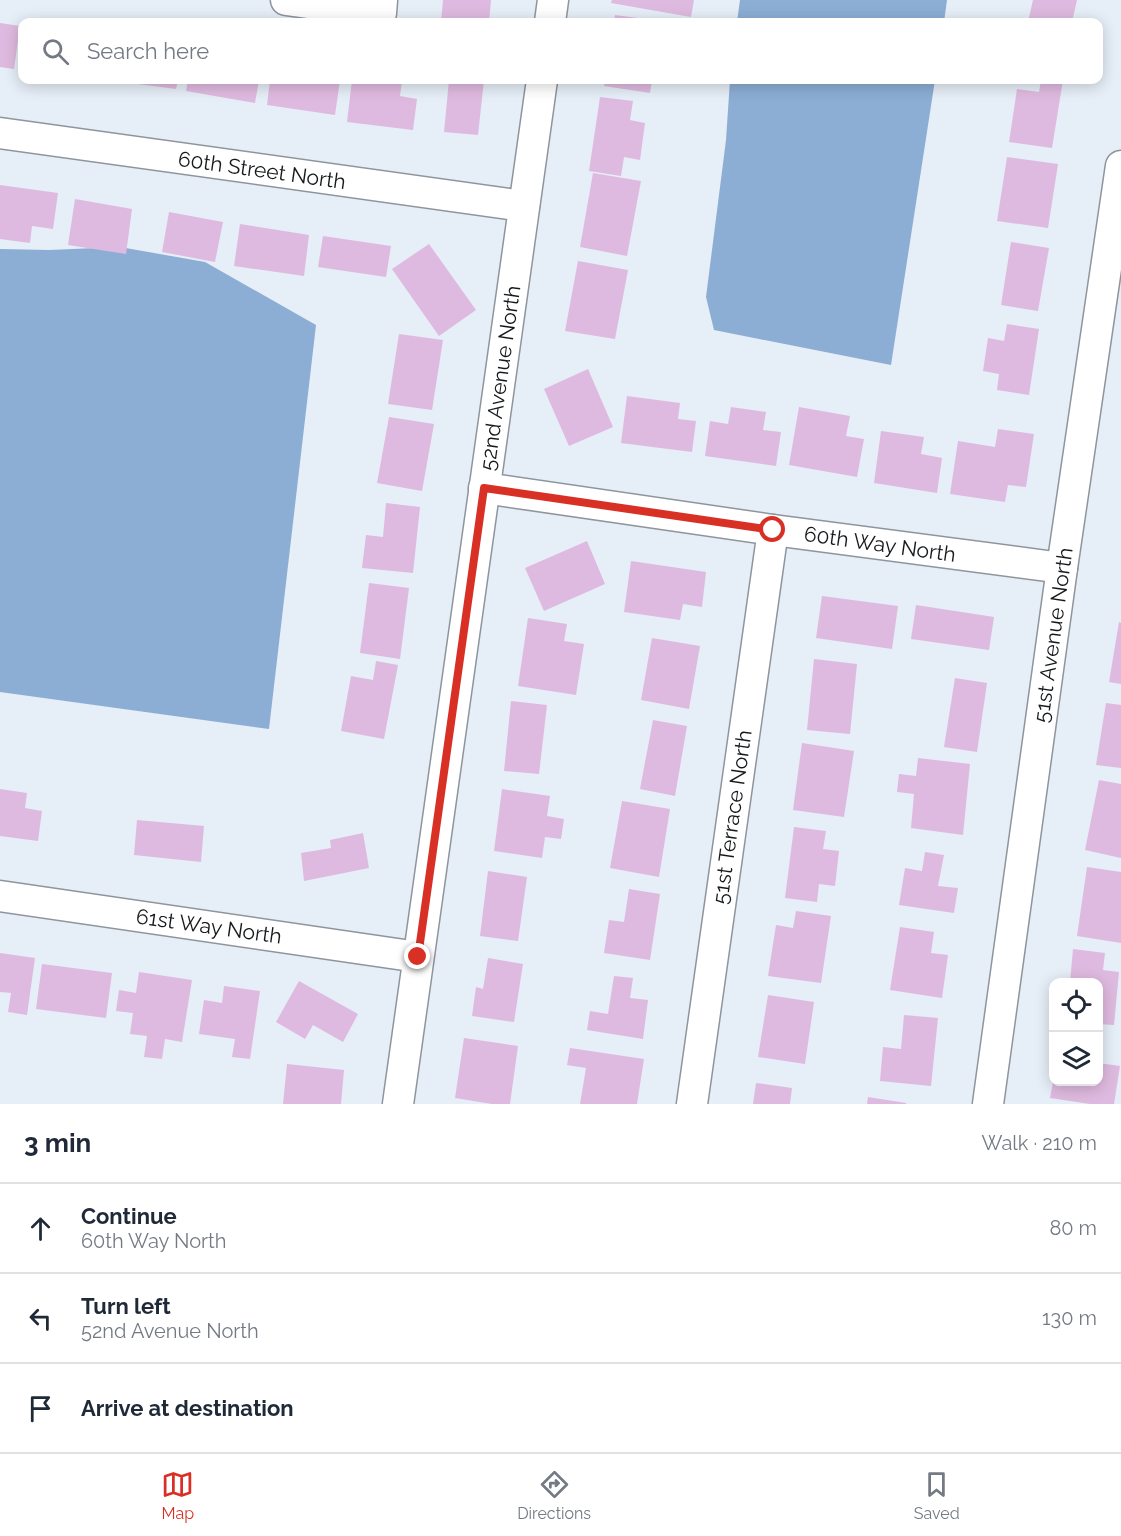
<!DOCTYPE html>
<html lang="en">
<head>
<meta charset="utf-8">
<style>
	body { margin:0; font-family:Raleway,sans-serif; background:#f6f6f7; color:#1f2937 }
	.controls { position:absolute; right:18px; bottom:18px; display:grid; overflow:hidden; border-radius:12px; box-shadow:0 3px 15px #0003 }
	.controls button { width:54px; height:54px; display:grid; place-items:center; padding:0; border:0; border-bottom:2px solid #e0e1e3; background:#fff; color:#1f2937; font:30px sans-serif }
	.stop { position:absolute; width:18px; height:18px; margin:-14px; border:4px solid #d93025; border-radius:50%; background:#fff }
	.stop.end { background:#d93025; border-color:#fff; box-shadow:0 2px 6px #0008 }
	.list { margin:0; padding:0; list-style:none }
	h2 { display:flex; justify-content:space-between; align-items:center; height:78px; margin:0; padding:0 24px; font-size:26px }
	h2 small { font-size:20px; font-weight:400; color:#747a83 }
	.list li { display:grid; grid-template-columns:39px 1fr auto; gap:18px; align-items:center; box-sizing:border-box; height:90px; padding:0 24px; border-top:2px solid #e0e1e3 }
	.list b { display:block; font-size:22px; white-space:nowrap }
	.list p { margin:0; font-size:20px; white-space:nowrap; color:#747a83 }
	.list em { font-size:20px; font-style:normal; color:#747a83 }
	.icon { flex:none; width:33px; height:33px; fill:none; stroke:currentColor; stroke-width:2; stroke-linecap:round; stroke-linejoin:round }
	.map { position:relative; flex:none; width:1121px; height:1104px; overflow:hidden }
	.search { position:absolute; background:#fff; box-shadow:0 3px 15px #0003; left:18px; right:18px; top:18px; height:66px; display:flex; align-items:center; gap:15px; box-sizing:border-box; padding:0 21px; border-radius:12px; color:#747a83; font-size:22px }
	.sheet { height:348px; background:#fff }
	nav { display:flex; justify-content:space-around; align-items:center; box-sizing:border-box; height:84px; border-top:2px solid #e0e1e3; background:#fff; font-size:16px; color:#747a83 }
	nav a { display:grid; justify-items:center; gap:3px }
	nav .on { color:#d93025 }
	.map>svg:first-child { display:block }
</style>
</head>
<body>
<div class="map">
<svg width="1121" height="1104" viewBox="0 0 1121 1104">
	<rect width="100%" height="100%" fill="#e6eef7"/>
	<!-- water -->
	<g fill="#8caed4">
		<polygon points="740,0 947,0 944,22 737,22"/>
		<polygon points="730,80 935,80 891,365 714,330 706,297 726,140"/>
		<polygon points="120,247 205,262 316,325 269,729 0,692 0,249 49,250"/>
	</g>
	<!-- building -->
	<g fill="#dfbae0">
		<polygon points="443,0 491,0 489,22 441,22"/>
		<polygon points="612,0 694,0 691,17 611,3"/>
		<polygon points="1033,0 1077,0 1072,22 1028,22"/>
		<polygon points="615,15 646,19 645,22 614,22"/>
		<polygon points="0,23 20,26 14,69 0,67"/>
		<polygon points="115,80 178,80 176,89 115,81"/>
		<polygon points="188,80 259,80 255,103 186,91"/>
		<polygon points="270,80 340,80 335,115 267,105"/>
		<polygon points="352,80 391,80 402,81 400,96 417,99 413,130 347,122"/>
		<polygon points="449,80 484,80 478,135 444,132"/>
		<polygon points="605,80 652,80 650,93 604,86"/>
		<polygon points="1041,80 1063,80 1052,148 1009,142 1017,89 1039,92"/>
		<polygon points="600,97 633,101 630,120 645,123 640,160 624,157 621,176 589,171"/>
		<polygon points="1007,157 1058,164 1048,228 997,221"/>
		<polygon points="593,173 641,181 627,256 580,247"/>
		<polygon points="0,185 58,193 53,229 32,226 30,243 0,239"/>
		<polygon points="75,199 132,209 126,254 68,245"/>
		<polygon points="169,212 223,222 215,262 162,252"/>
		<polygon points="240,224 309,235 304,276 234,266"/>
		<polygon points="323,236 391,246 386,277 318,267"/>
		<polygon points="1011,242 1049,248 1038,311 1001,305"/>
		<polygon points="429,244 476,310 439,336 392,269"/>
		<polygon points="578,261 628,270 615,339 565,331"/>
		<polygon points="1007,324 1039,329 1029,395 997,390 999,374 983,371 988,338 1004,341"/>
		<polygon points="399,334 443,340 432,410 388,404"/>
		<polygon points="588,369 613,427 569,446 544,389"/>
		<polygon points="627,396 680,403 678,419 696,421 692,452 621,443"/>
		<polygon points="731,407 766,412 763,430 781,432 776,466 705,456 710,421 728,424"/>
		<polygon points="799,407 850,416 846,436 864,439 857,477 789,465"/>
		<polygon points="389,417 434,424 422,491 377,483"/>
		<polygon points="998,429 1034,434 1026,487 1008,485 1005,502 950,494 958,441 995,447"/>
		<polygon points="881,431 924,437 921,454 942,458 937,493 874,483"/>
		<polygon points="386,503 420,507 413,573 362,568 366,535 383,537"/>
		<polygon points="587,541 605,584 544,611 525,568"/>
		<polygon points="631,561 706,572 702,607 683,604 680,620 624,612"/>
		<polygon points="369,583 409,588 400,659 360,653"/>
		<polygon points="822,596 898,606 892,649 816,638"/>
		<polygon points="916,605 994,617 989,650 911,639"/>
		<polygon points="528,618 567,624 564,641 584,644 576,695 518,686"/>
		<polygon points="1119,622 1121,623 1121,684 1109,682"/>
		<polygon points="652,638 700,646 689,709 641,700"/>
		<polygon points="814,659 857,664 850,734 807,730"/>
		<polygon points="376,661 398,665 384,739 341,731 351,676 373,680"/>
		<polygon points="955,678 987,683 977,752 944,747"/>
		<polygon points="511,701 547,705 539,774 504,771"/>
		<polygon points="1106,703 1121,705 1121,768 1096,765"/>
		<polygon points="653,720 687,726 675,796 640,789"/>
		<polygon points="802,743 854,751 844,817 793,810"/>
		<polygon points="918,758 970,764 963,835 911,828 914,794 897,792 899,774 916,776"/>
		<polygon points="1099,780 1121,784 1121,858 1085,850"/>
		<polygon points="0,789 27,793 25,808 42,811 38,841 0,836"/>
		<polygon points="502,789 550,796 547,816 564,819 561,839 545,837 542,858 494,851"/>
		<polygon points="622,801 670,809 659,877 610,868"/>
		<polygon points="137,820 204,826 201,862 134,855"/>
		<polygon points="794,827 826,831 823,849 839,851 835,886 819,884 817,902 785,898"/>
		<polygon points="363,833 369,868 304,881 301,853 331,848 330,840"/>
		<polygon points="925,852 944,855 938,886 958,888 954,913 899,905 905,868 922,871"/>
		<polygon points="1087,867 1121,872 1121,943 1077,936"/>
		<polygon points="488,871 527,877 518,941 480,936"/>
		<polygon points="629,889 660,894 650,960 604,953 609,920 624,922"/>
		<polygon points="796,911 831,916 821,983 768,976 776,925 793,928"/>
		<polygon points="900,927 934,932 931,953 948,955 942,998 890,990"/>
		<polygon points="1073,949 1105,953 1103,970 1119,972 1114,1025 1098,1024 1098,982 1070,982"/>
		<polygon points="0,953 35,958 27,1015 8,1012 11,993 0,992"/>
		<polygon points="488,958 523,964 514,1022 472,1016 476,987 483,989"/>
		<polygon points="42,964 112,973 106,1018 36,1009"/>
		<polygon points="139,972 192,980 182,1042 165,1039 162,1059 144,1057 147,1036 130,1034 133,1013 116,1011 119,990 136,993"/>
		<polygon points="614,976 633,978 630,998 648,1000 643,1039 587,1030 590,1011 608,1014"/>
		<polygon points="299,981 358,1014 343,1042 313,1025 305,1039 276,1022"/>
		<polygon points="224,986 260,991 250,1059 232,1057 235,1039 199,1034 204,1000 222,1003"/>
		<polygon points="768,995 814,1002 805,1064 758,1057"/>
		<polygon points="904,1015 938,1018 931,1086 880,1081 883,1047 901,1049"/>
		<polygon points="464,1038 518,1046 510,1104 492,1104 455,1098"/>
		<polygon points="570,1048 644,1059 637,1104 580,1104 586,1068 567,1065"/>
		<polygon points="1098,1063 1120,1066 1114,1104 1090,1104 1050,1098 1053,1082 1098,1082"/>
		<polygon points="287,1064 344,1070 341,1104 283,1104"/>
		<polygon points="756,1083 792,1088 790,1104 753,1104"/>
		<polygon points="868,1097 906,1103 906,1104 867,1104"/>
	</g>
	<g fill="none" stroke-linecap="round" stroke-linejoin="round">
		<defs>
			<g id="minor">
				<polyline points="286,0 381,13 382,0"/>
				<polyline points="550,22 553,0"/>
				<polyline points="0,133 524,206"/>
				<polyline points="484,488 773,530 1062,568"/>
				<polyline points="0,896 418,957"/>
				<polyline points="398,1104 542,80"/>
				<polyline points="692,1104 773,530"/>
				<polyline points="988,1104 1062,568 1121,166"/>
			</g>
		</defs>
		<!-- minor casing -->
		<use href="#minor" stroke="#8e959d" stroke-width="33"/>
		<!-- minor -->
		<use href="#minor" stroke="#fff" stroke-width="30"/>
	</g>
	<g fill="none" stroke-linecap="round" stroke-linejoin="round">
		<!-- route -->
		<polyline stroke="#d93025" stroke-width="8" points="418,957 484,488 773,530"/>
	</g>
	<g text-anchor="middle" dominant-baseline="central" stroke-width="4.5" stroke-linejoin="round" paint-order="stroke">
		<!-- street labels -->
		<g font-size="21" fill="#16191c" stroke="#fff">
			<text transform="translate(262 170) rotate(8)">60th Street North</text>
			<text transform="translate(500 378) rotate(-82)">52nd Avenue North</text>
			<text transform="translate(880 544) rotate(8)">60th Way North</text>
			<text transform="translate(1053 635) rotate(-82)">51st Avenue North</text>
			<text transform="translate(732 817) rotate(-82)">51st Terrace North</text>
			<text transform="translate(209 926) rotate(8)">61st Way North</text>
		</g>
	</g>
</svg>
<div class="controls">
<button><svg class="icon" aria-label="locate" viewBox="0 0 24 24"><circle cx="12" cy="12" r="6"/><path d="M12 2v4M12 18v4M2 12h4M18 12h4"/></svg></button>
<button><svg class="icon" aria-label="layers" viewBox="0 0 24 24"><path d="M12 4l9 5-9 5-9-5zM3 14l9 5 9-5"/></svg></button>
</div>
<div class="stop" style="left:773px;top:530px"></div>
<div class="stop end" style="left:418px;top:957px"></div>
<div class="search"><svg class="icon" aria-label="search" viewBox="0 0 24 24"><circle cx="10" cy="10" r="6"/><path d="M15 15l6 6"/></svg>Search here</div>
</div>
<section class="sheet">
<h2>3 min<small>Walk · 210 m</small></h2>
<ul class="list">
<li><svg class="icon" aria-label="ahead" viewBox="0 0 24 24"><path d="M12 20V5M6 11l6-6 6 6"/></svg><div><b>Continue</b><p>60th Way North</p></div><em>80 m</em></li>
<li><svg class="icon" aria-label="left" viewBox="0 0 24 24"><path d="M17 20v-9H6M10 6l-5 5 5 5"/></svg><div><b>Turn left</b><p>52nd Avenue North</p></div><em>130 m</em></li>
<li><svg class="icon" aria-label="arrive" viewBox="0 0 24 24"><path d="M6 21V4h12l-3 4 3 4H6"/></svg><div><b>Arrive at destination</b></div></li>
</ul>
</section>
<nav>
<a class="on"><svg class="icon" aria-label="map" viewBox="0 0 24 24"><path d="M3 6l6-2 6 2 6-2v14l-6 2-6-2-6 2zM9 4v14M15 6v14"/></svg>Map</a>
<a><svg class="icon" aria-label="directions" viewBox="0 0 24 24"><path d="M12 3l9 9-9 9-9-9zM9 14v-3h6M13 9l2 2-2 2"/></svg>Directions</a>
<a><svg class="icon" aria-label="saved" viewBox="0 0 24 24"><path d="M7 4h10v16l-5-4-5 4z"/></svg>Saved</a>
</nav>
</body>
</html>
